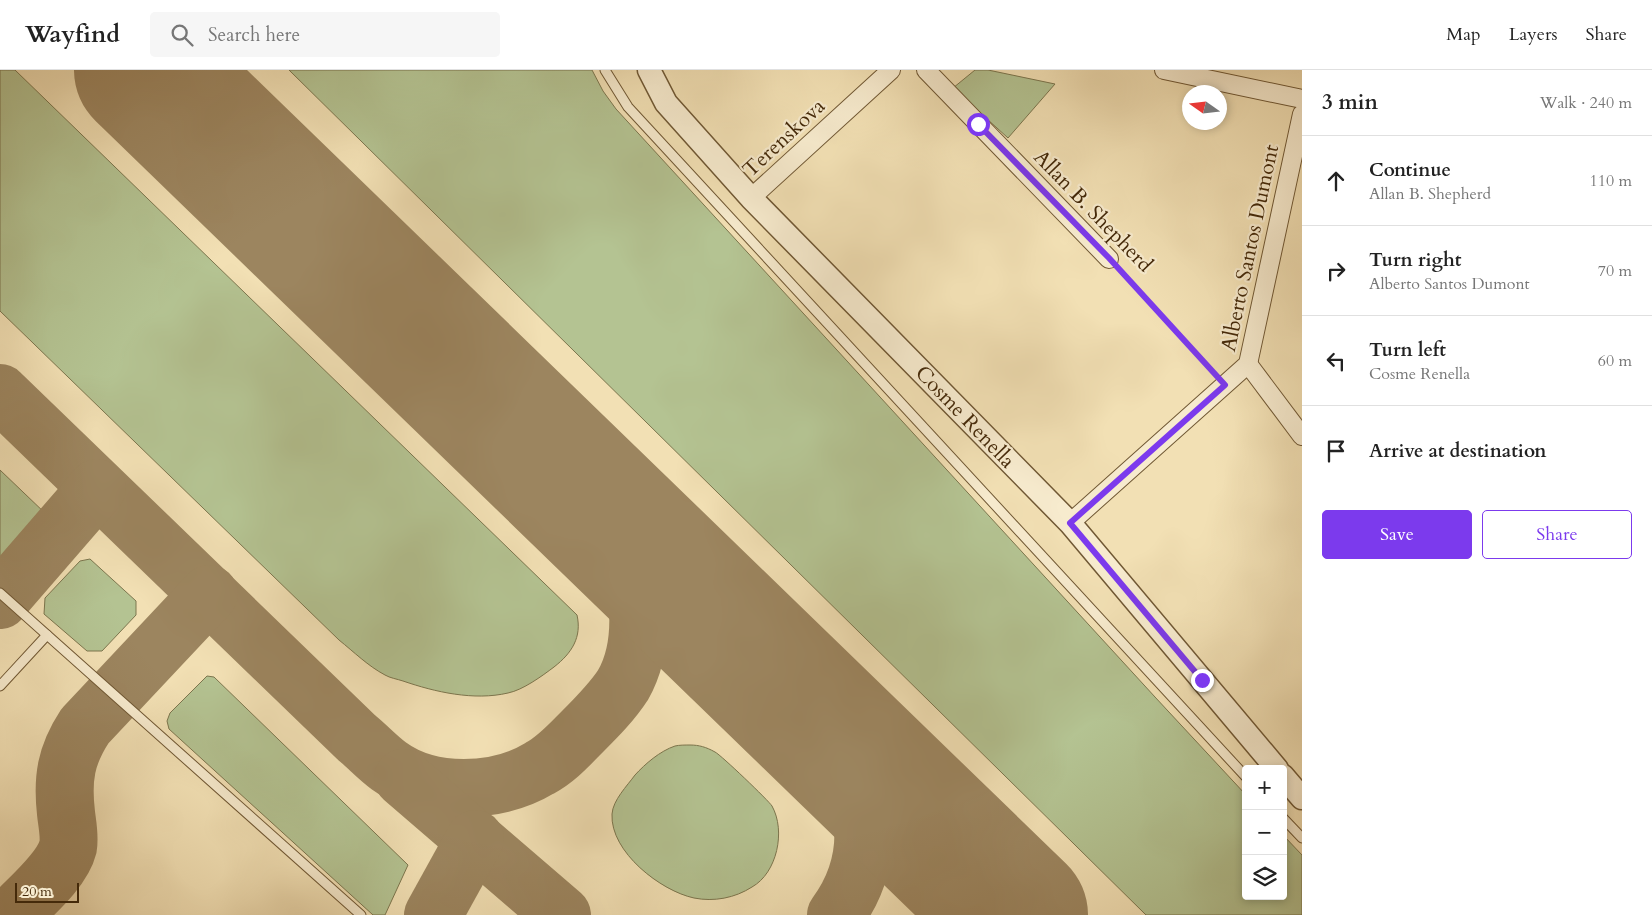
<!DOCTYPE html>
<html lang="en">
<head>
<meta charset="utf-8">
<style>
	body { margin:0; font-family:Cardo,serif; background:#f6f6f6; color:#222 }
	.controls { position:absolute; right:15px; bottom:15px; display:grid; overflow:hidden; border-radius:5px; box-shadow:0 2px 8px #0003 }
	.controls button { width:45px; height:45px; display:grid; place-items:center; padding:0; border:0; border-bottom:1px solid #e0e0e0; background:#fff; color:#222; font:25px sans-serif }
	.compass { position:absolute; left:1182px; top:15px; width:45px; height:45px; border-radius:50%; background:#fff; box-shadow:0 2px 8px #0003; rotate:284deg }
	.scale { position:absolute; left:15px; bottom:12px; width:64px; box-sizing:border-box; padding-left:5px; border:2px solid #452a0a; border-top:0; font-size:14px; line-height:18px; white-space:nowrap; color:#452a0a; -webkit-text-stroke:4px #f7ebce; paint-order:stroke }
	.stop { position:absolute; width:15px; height:15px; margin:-11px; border:4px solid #7c3aed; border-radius:50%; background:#fff }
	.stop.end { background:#7c3aed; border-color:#fff; box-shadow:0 1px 5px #0008 }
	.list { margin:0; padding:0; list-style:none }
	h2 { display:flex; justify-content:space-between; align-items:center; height:65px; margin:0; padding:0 20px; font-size:21px }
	h2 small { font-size:16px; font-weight:400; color:#767676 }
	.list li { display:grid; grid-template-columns:32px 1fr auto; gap:15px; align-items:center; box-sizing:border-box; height:90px; padding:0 20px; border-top:1px solid #e0e0e0 }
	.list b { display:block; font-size:19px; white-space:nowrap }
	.list p { margin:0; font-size:16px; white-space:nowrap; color:#767676 }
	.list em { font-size:16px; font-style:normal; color:#767676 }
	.actions { display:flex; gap:10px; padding:15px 20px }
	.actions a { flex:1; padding:11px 0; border:1px solid #7c3aed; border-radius:5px; text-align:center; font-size:18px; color:#7c3aed }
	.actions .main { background:#7c3aed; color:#fff }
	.icon { flex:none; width:28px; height:28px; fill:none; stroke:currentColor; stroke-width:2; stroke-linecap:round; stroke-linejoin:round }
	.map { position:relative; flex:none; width:1302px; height:845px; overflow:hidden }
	header { display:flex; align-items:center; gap:30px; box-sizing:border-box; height:70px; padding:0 25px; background:#fff; border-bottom:1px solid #e0e0e0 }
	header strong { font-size:24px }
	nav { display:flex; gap:28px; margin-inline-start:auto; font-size:18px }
	.search { width:350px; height:45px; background:#f6f6f6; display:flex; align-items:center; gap:12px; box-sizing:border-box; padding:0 18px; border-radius:5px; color:#767676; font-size:19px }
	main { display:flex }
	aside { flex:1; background:#fff }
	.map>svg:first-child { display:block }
</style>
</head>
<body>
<header>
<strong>Wayfind</strong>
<div class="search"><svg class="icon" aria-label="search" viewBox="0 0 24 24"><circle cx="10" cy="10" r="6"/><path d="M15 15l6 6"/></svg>Search here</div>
<nav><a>Map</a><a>Layers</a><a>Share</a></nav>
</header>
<main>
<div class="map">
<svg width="1302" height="845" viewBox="0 0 1302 845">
	<rect width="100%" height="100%" fill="#f2e0b4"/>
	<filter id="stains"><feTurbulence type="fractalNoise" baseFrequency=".004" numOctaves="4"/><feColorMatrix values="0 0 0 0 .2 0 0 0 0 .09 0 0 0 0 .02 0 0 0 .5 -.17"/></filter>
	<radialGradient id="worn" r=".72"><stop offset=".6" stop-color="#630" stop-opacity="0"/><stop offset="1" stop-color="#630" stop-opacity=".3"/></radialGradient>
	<!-- green -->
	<g fill="#b4c392" stroke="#7c764e">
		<path d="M 0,0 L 15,0 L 577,545 C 582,567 572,583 554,597 C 542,606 523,620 508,623 C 474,631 435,622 403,611 C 397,609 390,608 385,605 C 368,596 354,582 339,570 L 0,241 Z"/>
		<polygon points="289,0 592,0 603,21 616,39 1155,627 1246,725 1246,826 1283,826 1283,765 1302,785 1302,845 1146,845"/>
		<polygon points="975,0 988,0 1055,14 1008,68 953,18"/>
		<polygon points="0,400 47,445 0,501"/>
		<polygon points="90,489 136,531 136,545 102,581 87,581 44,544 45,528 80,491"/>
		<polygon points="207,606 214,607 408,795 385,845 373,845 169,659 167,651 170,643"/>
		<path d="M 690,675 C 699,675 706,677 715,682 C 721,685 769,731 772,736 C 786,761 777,803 752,817 C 735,828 714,832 694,828 C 661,821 610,782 612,744 C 613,730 627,716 635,705 C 645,694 660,681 675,676 C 679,675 685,675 690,675 Z"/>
	</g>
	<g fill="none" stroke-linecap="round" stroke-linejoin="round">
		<!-- taxiway -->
		<g stroke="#9c855f" stroke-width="58">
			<path d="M 0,323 L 357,668 C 368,677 378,688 389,696 C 430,726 497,724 540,698 C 557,689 570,674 583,661 C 597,647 612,632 623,615 C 647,573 641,506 617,466 C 610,454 600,443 592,433"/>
			<polyline points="0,530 97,418"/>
			<path d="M 827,661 C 866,719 881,784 836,845"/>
			<polyline points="403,708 562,845"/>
			<path d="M 13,845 C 30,827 62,801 68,777 C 70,766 67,753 66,743 C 62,708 66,685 85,656 L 209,524"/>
			<polyline points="433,845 475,769"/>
		</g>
		<!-- runway -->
		<polyline stroke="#9c855f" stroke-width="142" points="145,0 1017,845"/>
		<defs>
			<g id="service">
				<polyline points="605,0 628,37 1246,707"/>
				<polyline points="0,523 361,845"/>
				<polyline points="0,616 47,565"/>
				<polyline points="1283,748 1302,768"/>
			</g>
			<g id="minor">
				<polyline points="926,0 1109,189"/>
				<polyline points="1164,0 1302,29"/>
				<polyline points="751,128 891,0"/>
				<polyline points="1248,294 1302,366"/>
				<polyline points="1070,453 1248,294 1302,44"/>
			</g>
			<g id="tertiary">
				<polyline points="649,0 666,33 751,128 1070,453 1277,699"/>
				<polyline points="1283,706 1302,728"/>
			</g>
		</defs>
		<!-- service casing -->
		<use href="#service" stroke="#705834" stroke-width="11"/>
		<!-- minor casing -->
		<use href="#minor" stroke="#705834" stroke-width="20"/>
		<!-- tertiary casing -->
		<use href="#tertiary" stroke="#705834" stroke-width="25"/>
		<!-- path -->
		<polyline stroke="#452a0a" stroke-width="3" stroke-dasharray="4 2.5" stroke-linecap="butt" points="1120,201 1213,302"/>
		<!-- service -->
		<use href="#service" stroke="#f7ebce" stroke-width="9"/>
		<!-- minor -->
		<use href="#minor" stroke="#f7ebce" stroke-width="18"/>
		<!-- tertiary -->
		<use href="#tertiary" stroke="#f7ebce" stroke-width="22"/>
	</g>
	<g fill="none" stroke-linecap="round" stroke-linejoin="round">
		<!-- route -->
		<polyline stroke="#7c3aed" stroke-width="6" points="978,54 1109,188 1225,315 1070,453 1202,610"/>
	</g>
	<g text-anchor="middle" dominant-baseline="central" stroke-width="4.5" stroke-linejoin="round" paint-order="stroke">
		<!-- street labels -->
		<g font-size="21" fill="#452a0a" stroke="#f7ebce">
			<text transform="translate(784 68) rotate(-43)">Terenskova</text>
			<text transform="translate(1093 141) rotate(46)">Allan B. Shepherd</text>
			<text transform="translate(1250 178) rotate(-78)">Alberto Santos Dumont</text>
			<text transform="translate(965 347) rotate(46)">Cosme Renella</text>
		</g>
	</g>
	<rect width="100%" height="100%" filter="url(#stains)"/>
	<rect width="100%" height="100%" fill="url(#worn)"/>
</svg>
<div class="controls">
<button>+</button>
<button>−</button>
<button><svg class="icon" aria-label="layers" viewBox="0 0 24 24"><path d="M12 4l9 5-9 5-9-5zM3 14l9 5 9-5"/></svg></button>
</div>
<svg class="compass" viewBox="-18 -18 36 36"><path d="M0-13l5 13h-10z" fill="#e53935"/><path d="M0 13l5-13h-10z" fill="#767676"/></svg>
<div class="scale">20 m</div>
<div class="stop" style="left:978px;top:54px"></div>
<div class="stop end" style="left:1202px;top:610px"></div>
</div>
<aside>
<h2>3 min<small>Walk · 240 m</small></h2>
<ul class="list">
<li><svg class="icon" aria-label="ahead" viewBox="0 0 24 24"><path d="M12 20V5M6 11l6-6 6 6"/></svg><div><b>Continue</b><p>Allan B. Shepherd</p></div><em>110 m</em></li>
<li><svg class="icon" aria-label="right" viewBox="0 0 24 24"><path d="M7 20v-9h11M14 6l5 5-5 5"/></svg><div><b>Turn right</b><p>Alberto Santos Dumont</p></div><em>70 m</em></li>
<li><svg class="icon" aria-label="left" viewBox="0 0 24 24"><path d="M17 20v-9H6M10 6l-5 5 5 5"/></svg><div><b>Turn left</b><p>Cosme Renella</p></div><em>60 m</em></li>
<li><svg class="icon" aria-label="arrive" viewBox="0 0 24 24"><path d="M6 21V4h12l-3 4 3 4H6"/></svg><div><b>Arrive at destination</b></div></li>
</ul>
<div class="actions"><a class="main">Save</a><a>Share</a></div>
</aside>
</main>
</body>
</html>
